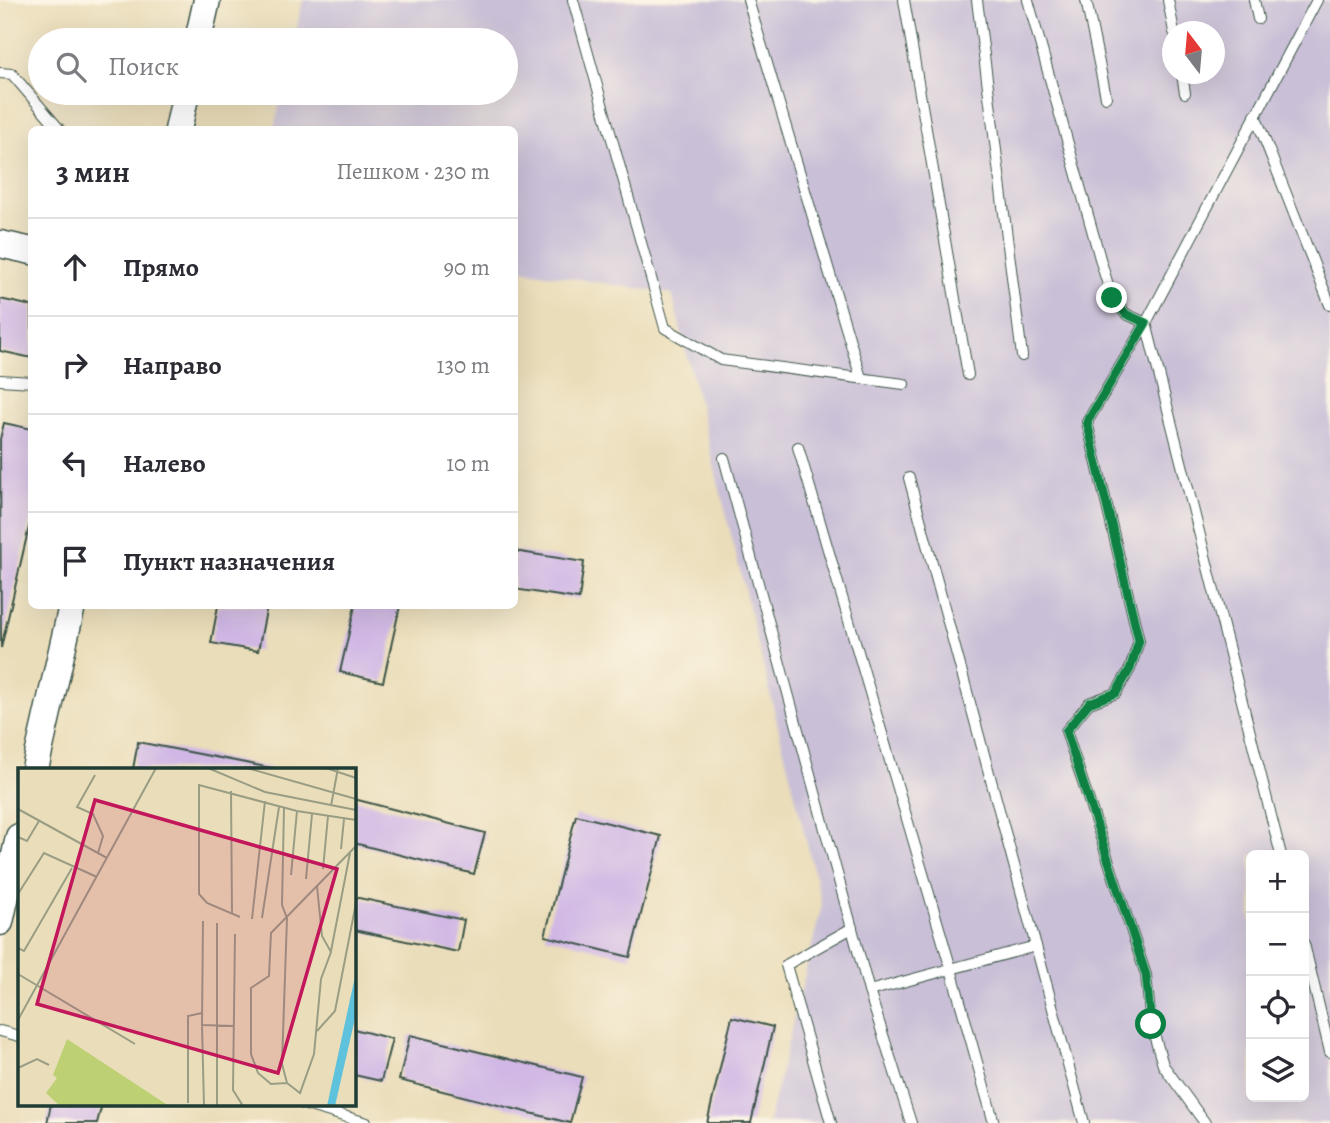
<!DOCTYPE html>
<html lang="ru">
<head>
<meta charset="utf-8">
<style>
	body { margin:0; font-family:Alegreya,serif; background:#f7f7f7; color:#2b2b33 }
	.controls { position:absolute; right:21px; bottom:21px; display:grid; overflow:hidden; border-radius:10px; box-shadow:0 7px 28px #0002 }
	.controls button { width:63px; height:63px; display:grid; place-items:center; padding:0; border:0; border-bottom:2px solid #e1e1e2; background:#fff; color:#2b2b33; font:35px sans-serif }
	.compass { position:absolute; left:1162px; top:21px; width:63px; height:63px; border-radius:50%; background:#fff; box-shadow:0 7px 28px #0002; rotate:344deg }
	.stop { position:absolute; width:21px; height:21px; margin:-16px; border:5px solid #0b8043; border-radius:50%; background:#fff }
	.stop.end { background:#0b8043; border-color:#fff; box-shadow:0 2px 7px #0008 }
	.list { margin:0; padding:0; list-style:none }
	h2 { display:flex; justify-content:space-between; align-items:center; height:91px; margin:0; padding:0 28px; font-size:30px }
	h2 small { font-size:23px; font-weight:400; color:#7c7c81 }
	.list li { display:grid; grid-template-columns:46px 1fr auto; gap:21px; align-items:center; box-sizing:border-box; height:98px; padding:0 28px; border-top:2px solid #e1e1e2 }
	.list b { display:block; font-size:26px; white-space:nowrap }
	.list em { font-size:23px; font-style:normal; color:#7c7c81 }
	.icon { flex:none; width:38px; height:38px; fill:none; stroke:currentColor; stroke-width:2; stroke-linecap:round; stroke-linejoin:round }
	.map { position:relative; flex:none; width:1330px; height:1123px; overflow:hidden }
	.search { position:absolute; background:#fff; box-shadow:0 7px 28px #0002; left:28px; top:28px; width:490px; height:77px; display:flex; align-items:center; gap:18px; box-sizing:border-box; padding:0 24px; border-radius:38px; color:#7c7c81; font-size:26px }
	.panel { position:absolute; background:#fff; box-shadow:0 7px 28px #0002; left:28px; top:126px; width:490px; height:483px; border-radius:10px }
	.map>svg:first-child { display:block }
</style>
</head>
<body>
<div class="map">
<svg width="1330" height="1123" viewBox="0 0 1330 1123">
	<rect width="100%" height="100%" fill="#fcf5e5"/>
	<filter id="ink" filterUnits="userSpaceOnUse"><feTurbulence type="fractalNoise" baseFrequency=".0143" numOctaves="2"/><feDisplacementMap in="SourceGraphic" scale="14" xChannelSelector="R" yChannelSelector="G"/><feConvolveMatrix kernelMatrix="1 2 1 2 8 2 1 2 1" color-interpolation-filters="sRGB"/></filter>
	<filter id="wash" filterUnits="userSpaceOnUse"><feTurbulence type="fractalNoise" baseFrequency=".00686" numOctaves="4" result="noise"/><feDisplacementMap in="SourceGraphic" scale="28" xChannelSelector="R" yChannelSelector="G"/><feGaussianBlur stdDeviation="1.57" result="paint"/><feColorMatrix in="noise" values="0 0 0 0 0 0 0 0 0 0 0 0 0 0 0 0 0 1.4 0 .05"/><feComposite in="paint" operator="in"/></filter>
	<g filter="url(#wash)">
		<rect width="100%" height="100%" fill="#eaddb9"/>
		<!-- industrial -->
		<path fill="#c9bfd7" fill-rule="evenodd" d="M 303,0 L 1330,0 L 1330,1123 L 768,1123 L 822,905 L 672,294 L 515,269 L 514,130 L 274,130 L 282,93 L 506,93 L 506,40 L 294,40 ZM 1172,32 L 1214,32 L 1214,74 L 1172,74 ZM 1251,855 L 1304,855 L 1304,1097 L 1251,1097 Z"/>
		<g id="blocks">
			<!-- building -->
			<g fill="#d0b7e5">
				<polygon points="0,299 32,306 32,358 0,351"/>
				<polygon points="4,423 32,429 32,514 1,648 0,439"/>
				<polygon points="514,551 584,562 579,599 514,589"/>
				<polygon points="218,606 267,606 258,651 211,643"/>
				<polygon points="355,606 400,606 383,682 340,672"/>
				<polygon points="138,742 271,768 271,769 133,769"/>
				<polygon points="354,799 485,833 474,874 354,843"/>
				<polygon points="576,815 661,836 630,957 545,936"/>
				<polygon points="354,897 464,920 458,952 354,930"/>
				<polygon points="732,1017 773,1027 751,1123 707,1123"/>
				<polygon points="354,1029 392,1039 381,1081 354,1075"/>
				<polygon points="410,1035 582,1077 570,1123 399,1080"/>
				<polygon points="51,1104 102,1104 97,1123 47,1123"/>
			</g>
		</g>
	</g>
	<g filter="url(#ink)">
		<use href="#blocks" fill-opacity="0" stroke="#3d5548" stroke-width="2"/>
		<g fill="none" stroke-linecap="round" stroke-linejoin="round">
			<defs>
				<g id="lane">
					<polyline points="573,0 665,328 721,360 904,384"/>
					<polyline points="748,0 861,378"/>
					<polyline points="904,0 968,375"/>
					<polyline points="977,0 1022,356"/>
					<polyline points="1028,0 1101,262 1112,298 1126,314 1146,323 1281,855"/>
					<polyline points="1086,0 1106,97"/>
					<polyline points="1168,0 1174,32"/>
					<polyline points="1254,0 1258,19"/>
					<polyline points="0,73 12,74 60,130"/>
					<polyline points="1182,74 1185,93"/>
					<polyline points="1255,115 1330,305"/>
					<polyline points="0,380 32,382"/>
					<polyline points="798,447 951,969 994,1123"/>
					<polyline points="724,458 869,991 1036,946"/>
					<polyline points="909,478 1084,1123"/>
					<polyline points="1304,944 1330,1052"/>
					<polyline points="869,991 911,1123"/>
					<polyline points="0,1031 19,1036"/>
					<polyline points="303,1104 367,1123"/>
					<polyline points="831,1123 786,965 852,928"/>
					<polyline points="1205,1123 1163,1065 1151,1024 1146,975 1066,731 1089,703 1116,693 1130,669 1139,641 1087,422 1146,323 1317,0"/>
				</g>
				<g id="secondary">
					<polyline points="198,40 207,0"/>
					<polyline points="178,130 186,93"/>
					<polyline points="0,244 32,251"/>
					<polyline points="35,769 72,606"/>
					<polyline points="0,922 19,837"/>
				</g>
			</defs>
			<!-- lane casing -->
			<use href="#lane" stroke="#3d5548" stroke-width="12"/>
			<!-- secondary casing -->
			<use href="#secondary" stroke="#3d5548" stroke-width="29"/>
			<!-- lane -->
			<use href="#lane" stroke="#fff" stroke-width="10"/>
			<!-- secondary -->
			<use href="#secondary" stroke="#fff" stroke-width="26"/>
		</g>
	</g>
	<g fill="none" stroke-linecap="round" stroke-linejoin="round" filter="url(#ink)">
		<!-- route -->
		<polyline stroke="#0b8043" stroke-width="9" points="1112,298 1126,314 1146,323 1087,422 1139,641 1130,669 1116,693 1089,703 1066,731 1146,975 1151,1024"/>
	</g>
	<!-- overview -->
	<g transform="translate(18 768)">
		<rect width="338" height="338" fill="#eaddb9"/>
		<path d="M 49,271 L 151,338 L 42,338 L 28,325 L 39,310 L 35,307 Z" fill="#bdd174"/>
		<path d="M 338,204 L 338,246 L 317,338 L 309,338 Z" fill="#5ec2dc"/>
		<path fill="none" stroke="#999d84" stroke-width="2" d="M 190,0 L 247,24 L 338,42M 229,0 L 338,31M 308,0 L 338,10M 77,7 L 59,39 L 75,46 L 85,68 L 80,85M 213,23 L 214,146M 313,38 L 320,0M 266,40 L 264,137 L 269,150 L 264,296 L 269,315 L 282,325 L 296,286 L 303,211 L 313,184 L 304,168 L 299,118M 0,41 L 89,90M 0,69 L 9,73 L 21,53M 323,81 L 326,51M 305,101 L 310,48M 273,107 L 279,43M 288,111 L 294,46M 0,126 L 26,85 L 79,109M 222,149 L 189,135 L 181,126 L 181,17 L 279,43 L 338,52M 244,150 L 261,39M 234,151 L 247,33M 185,153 L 184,257 L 216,258M 217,166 L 215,322 L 225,338M 0,180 L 6,183 L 54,100M 313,183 L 332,85M 0,206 L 117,276M 0,252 L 138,0M 184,257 L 186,338M 299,263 L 317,243 L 338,135M 0,300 L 19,291 L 31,297M 269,315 L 253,316 L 240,305 L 233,286 L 233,220 L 251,208 L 253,165 L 338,78M 170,335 L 170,248 L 184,245M 199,338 L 199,155"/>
		<path fill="#c2185b" fill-opacity="0.15" stroke="#c2185b" stroke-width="3.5" d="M 77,32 L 319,101 L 260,305 L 19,236 Z"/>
		<rect width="338" height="338" fill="none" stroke="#1f3d34" stroke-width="3.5"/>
	</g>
</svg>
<div class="controls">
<button>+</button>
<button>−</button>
<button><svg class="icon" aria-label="locate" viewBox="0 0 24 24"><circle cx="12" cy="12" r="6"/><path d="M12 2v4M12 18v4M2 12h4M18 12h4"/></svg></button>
<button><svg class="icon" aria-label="layers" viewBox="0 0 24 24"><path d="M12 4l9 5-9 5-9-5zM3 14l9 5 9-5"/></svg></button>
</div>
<svg class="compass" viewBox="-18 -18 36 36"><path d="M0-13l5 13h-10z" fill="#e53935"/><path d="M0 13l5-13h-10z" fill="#7c7c81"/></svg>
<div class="stop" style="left:1151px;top:1024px"></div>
<div class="stop end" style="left:1112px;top:298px"></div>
<div class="search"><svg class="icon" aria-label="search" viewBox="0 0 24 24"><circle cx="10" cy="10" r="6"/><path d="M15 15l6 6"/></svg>Поиск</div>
<section class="panel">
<h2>3 мин<small>Пешком · 230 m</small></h2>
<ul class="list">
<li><svg class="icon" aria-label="ahead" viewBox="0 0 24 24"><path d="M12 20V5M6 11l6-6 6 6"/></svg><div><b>Прямо</b></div><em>90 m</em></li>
<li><svg class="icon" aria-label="right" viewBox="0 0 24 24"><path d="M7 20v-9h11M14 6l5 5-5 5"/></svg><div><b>Направо</b></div><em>130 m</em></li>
<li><svg class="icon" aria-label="left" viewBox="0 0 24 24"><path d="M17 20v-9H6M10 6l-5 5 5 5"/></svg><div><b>Налево</b></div><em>10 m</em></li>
<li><svg class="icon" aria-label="arrive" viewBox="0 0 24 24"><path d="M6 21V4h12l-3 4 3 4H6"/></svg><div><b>Пункт назначения</b></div></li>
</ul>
</section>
</div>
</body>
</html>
